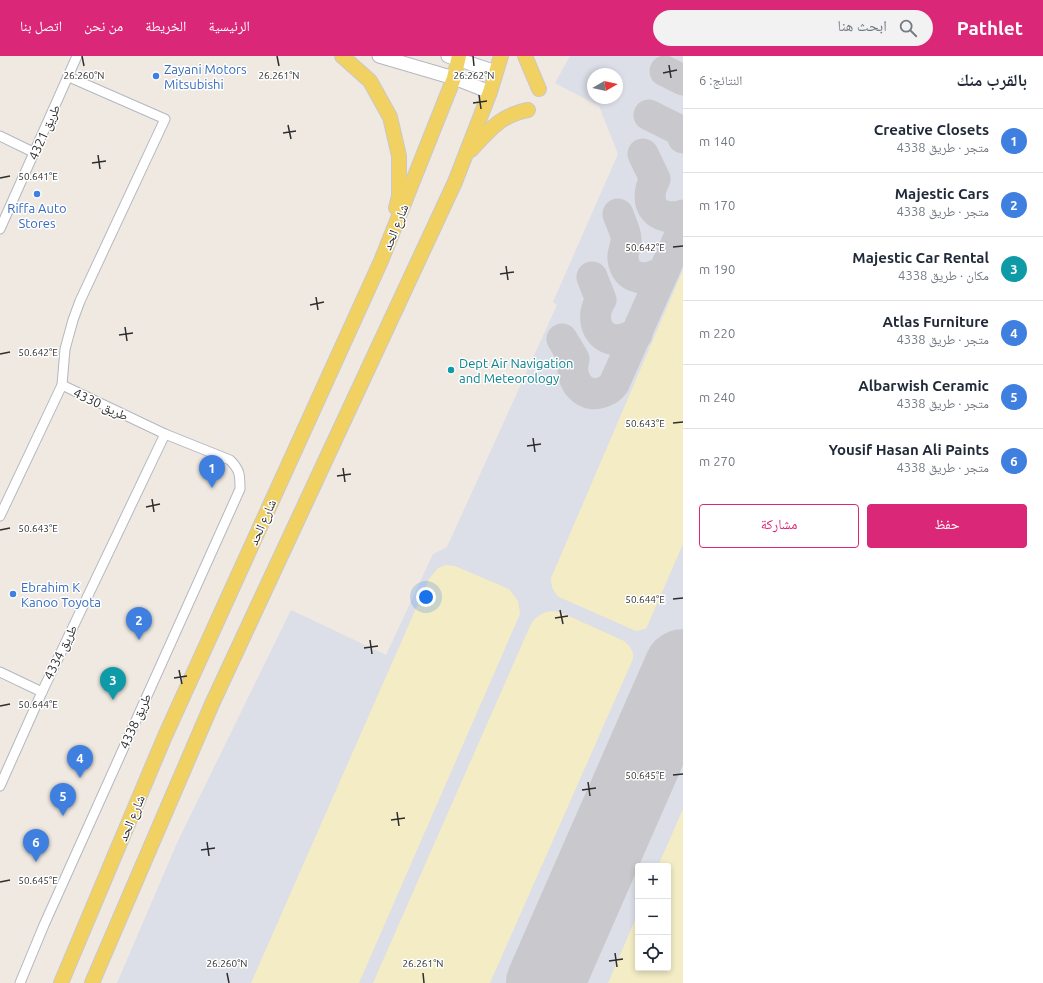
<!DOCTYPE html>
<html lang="ar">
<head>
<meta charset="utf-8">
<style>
	body { margin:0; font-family:Ubuntu,"Noto Naskh Arabic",sans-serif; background:#f2f2f3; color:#1f2937; direction:rtl }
	.controls { position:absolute; right:12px; bottom:12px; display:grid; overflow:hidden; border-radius:4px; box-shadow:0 2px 6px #0003 }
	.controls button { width:36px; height:36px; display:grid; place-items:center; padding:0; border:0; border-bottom:1px solid #e0e1e3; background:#fff; color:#1f2937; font:20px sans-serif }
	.compass { position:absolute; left:587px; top:12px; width:36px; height:36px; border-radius:50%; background:#fff; box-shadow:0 2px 6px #0003; rotate:81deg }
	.you { position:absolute; left:426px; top:541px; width:14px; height:14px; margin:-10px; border:3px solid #fff; border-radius:50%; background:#1a73e8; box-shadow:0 0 0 6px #1a73e833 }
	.badge { display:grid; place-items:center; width:26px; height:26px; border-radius:50%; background:#db2777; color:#fff; font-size:13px; font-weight:700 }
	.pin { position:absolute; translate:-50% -33px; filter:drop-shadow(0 1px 2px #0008) }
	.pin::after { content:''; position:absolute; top:21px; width:14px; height:12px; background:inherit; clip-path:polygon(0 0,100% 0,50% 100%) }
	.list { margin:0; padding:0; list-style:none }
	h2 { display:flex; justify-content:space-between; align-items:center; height:52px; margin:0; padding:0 16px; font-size:17px }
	h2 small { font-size:13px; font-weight:400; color:#747a83 }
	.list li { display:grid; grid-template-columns:26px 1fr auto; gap:12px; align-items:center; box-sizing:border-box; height:64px; padding:0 16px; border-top:1px solid #e0e1e3 }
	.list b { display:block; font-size:15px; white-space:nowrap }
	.list p { margin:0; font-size:13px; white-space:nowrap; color:#747a83 }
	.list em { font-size:13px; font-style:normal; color:#747a83 }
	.actions { display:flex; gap:8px; padding:12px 16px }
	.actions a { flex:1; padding:9px 0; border:1px solid #db2777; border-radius:4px; text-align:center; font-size:14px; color:#db2777 }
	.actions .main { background:#db2777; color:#fff }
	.icon { flex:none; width:22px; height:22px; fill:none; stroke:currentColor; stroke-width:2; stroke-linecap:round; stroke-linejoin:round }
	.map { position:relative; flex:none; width:683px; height:927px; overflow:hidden; direction:ltr }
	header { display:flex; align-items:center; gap:24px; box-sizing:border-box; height:56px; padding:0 20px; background:#db2777; color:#fff }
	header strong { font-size:19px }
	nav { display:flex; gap:22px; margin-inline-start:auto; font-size:14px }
	.search { width:280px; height:36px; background:#f2f2f3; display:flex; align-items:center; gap:10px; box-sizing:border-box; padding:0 14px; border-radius:22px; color:#747a83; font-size:15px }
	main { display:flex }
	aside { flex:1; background:#fff }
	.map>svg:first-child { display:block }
</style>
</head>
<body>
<header>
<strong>Pathlet</strong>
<div class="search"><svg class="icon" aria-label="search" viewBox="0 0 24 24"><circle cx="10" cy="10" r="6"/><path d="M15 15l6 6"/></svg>ابحث هنا</div>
<nav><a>الرئيسية</a><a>الخريطة</a><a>من نحن</a><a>اتصل بنا</a></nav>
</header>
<main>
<aside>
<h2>بالقرب منك<small>النتائج: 6</small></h2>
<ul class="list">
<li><span class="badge" style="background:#3f7fe0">1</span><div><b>Creative Closets</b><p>متجر · طريق 4338</p></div><em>140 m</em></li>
<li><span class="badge" style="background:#3f7fe0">2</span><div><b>Majestic Cars</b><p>متجر · طريق 4338</p></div><em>170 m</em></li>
<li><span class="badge" style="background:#0f9aa8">3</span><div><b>Majestic Car Rental</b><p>مكان · طريق 4338</p></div><em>190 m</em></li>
<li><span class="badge" style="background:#3f7fe0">4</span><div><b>Atlas Furniture</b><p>متجر · طريق 4338</p></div><em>220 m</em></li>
<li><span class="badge" style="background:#3f7fe0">5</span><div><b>Albarwish Ceramic</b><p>متجر · طريق 4338</p></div><em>240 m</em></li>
<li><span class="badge" style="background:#3f7fe0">6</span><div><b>Yousif Hasan Ali Paints</b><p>متجر · طريق 4338</p></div><em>270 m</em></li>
</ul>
<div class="actions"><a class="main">حفظ</a><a>مشاركة</a></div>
</aside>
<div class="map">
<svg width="683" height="927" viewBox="0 0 683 927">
	<rect width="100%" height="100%" fill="#efe9e1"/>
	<!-- airport -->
	<path fill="#dcdee8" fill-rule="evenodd" d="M 570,0 L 683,0 L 683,927 L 117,927 L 177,787 L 291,554 L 386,599 L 433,498 L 447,491 L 557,249 L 553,246 L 618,98 L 599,50 L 555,27 ZM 593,18 L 617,18 L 617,42 L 593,42 ZM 638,810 L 668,810 L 668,912 L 638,912 Z"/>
	<!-- sand -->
	<g fill="#f3ecc5">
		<path d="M 683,214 L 683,488 L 647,571 L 645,573 L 636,575 L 559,541 C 553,536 551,530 551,522 Z"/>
		<polygon points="446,509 455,510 509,533 518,545 520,558 359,927 251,927 429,523 438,512"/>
		<path d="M 552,555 L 560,556 L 624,585 C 630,590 634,595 633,603 L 490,927 L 373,927 L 531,568 C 536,560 543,556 552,555 Z"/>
		<polygon points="683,753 683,927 608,927 638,857 638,912 668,912 668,810 658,810"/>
	</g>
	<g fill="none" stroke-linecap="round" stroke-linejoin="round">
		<!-- taxiway -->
		<g stroke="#c9c8cc" stroke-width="31">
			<polyline points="665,15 683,24"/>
			<polyline points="649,59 681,75 683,82"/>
			<path d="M 643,98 L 655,123 C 642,147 656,167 683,159"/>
			<path d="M 618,158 C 620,164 627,179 626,185 C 626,191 622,196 623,203 C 626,226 648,225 664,215"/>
			<path d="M 592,221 L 601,244 C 590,260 596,284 618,284 C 625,283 631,280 637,278"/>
			<path d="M 562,283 L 574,303 C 568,324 585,347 607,334 C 610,333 612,330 614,328 L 683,172"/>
		</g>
		<!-- runway -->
		<polyline stroke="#c9c8cc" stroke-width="78" points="545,927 683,612"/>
		<defs>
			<g id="street">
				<polyline points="0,80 35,97"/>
				<polyline points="0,173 77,0"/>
				<polyline points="0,460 62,329 65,293 73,264 80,245 165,63 69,21"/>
				<polyline points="0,616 42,636"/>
				<polyline points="0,730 42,636 165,378"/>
				<path d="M 20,927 L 44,869 L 240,433 C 240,419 240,414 230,404 L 165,378 L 62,329"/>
			</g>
			<g id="secondary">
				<polyline points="379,0 454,22 490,36"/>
				<polyline points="448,0 496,16"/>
			</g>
			<g id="primary">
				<polyline points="342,0 370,25 390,61 399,100 399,140 396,152"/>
				<polyline points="525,0 539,33"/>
				<path d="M 471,94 C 489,75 500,59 528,54"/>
				<polyline points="61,927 165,680 381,205 454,22 459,0"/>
				<polyline points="92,927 212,648 455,126 490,36 501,0"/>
			</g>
		</defs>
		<!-- street casing -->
		<use href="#street" stroke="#b4b7c1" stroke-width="11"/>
		<!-- secondary casing -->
		<use href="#secondary" stroke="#b4b7c1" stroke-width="15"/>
		<!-- primary casing -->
		<use href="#primary" stroke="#c9c9c9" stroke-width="16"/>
		<!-- street -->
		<use href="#street" stroke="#fff" stroke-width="9"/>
		<!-- secondary -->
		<use href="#secondary" stroke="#fff" stroke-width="13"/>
		<!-- primary -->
		<use href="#primary" stroke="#f2d163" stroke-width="14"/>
	</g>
	<!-- ticks -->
	<path fill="none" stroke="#2e2e2e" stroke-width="1.5" d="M 82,0 L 84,10M 277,0 L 279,10M 473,0 L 474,10M 669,9 L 671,22M 663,17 L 677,14M 479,39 L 481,53M 473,47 L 487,45M 288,69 L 291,83M 283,77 L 296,75M 98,99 L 100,113M 92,107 L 106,105M 0,122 L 10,120M 673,191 L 683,190M 506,210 L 508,224M 500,218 L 514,216M 316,241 L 318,254M 310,249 L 324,246M 125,271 L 127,285M 119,279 L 133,277M 0,298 L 10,296M 673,367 L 683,366M 533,382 L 535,396M 527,390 L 541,388M 343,412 L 345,426M 337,420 L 351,418M 152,443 L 154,456M 146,451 L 160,448M 0,474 L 10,472M 673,543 L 683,542M 560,554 L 563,568M 555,562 L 568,560M 370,584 L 372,598M 364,592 L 378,590M 179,614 L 182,628M 174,622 L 187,620M 0,650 L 10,648M 673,719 L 683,718M 588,726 L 590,740M 582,734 L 596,732M 397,756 L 399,770M 391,764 L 405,762M 207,786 L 209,800M 201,794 L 215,792M 0,826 L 10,824M 615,897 L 617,911M 609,905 L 623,903M 227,917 L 229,927M 423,917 L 424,927"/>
	<!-- markers -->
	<g fill="#3f7fe0" stroke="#fff" stroke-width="1.5">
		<circle cx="156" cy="20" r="4"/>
		<circle cx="37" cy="138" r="4"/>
		<circle cx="13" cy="538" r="4"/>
	</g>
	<circle fill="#0f9aa8" stroke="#fff" stroke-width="1.5" cx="451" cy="314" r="4"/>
	<g text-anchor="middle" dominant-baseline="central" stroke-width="3" stroke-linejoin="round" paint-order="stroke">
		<!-- shop labels -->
		<g font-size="13" fill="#366cbe" stroke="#fff" text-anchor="start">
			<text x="164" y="13">Zayani Motors<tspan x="164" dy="15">Mitsubishi</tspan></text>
			<text x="37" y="152" text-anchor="middle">Riffa Auto<tspan x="37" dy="15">Stores</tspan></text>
			<text x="21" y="531">Ebrahim K<tspan x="21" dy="15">Kanoo Toyota</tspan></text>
		</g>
		<!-- street labels -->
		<g font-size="13" fill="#2e2e2e" stroke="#fff">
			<text transform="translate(44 76) rotate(-66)">طريق 4321</text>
			<text transform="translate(395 171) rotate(-68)">شارع الحد</text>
			<text transform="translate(101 348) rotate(25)">طريق 4330</text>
			<text transform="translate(262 466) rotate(-66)">شارع الحد</text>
			<text transform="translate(60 596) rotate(-64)">طريق 4334</text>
			<text transform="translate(135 665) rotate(-66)">طريق 4338</text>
			<text transform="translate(131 762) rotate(-67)">شارع الحد</text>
		</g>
		<!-- culture labels -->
		<g font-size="13" fill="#0d838f" stroke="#fff" text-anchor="start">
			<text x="459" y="307">Dept Air Navigation<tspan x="459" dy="15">and Meteorology</tspan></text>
		</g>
	</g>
	<g font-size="10" text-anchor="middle" fill="#2e2e2e" stroke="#fff" stroke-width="3" stroke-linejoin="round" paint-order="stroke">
		<text x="84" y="23">26.260°N</text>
		<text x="279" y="23">26.261°N</text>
		<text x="474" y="23">26.262°N</text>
		<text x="38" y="124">50.641°E</text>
		<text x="645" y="195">50.642°E</text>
		<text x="38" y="300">50.642°E</text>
		<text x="645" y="371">50.643°E</text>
		<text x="38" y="476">50.643°E</text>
		<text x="645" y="547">50.644°E</text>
		<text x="38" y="652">50.644°E</text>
		<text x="645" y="723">50.645°E</text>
		<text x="38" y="828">50.645°E</text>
		<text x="227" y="911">26.260°N</text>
		<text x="423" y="911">26.261°N</text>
	</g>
</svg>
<div class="controls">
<button>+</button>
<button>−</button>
<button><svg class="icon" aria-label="locate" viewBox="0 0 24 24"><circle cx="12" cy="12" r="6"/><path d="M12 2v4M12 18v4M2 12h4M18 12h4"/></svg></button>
</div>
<svg class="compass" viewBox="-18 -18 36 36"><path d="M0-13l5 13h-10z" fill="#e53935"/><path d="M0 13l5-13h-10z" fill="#747a83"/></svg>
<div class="you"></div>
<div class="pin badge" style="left:212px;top:432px;background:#3f7fe0">1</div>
<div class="pin badge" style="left:139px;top:584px;background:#3f7fe0">2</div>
<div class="pin badge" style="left:113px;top:644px;background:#0f9aa8">3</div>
<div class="pin badge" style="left:80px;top:722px;background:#3f7fe0">4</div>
<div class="pin badge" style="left:63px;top:760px;background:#3f7fe0">5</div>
<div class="pin badge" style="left:36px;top:806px;background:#3f7fe0">6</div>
</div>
</main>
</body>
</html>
